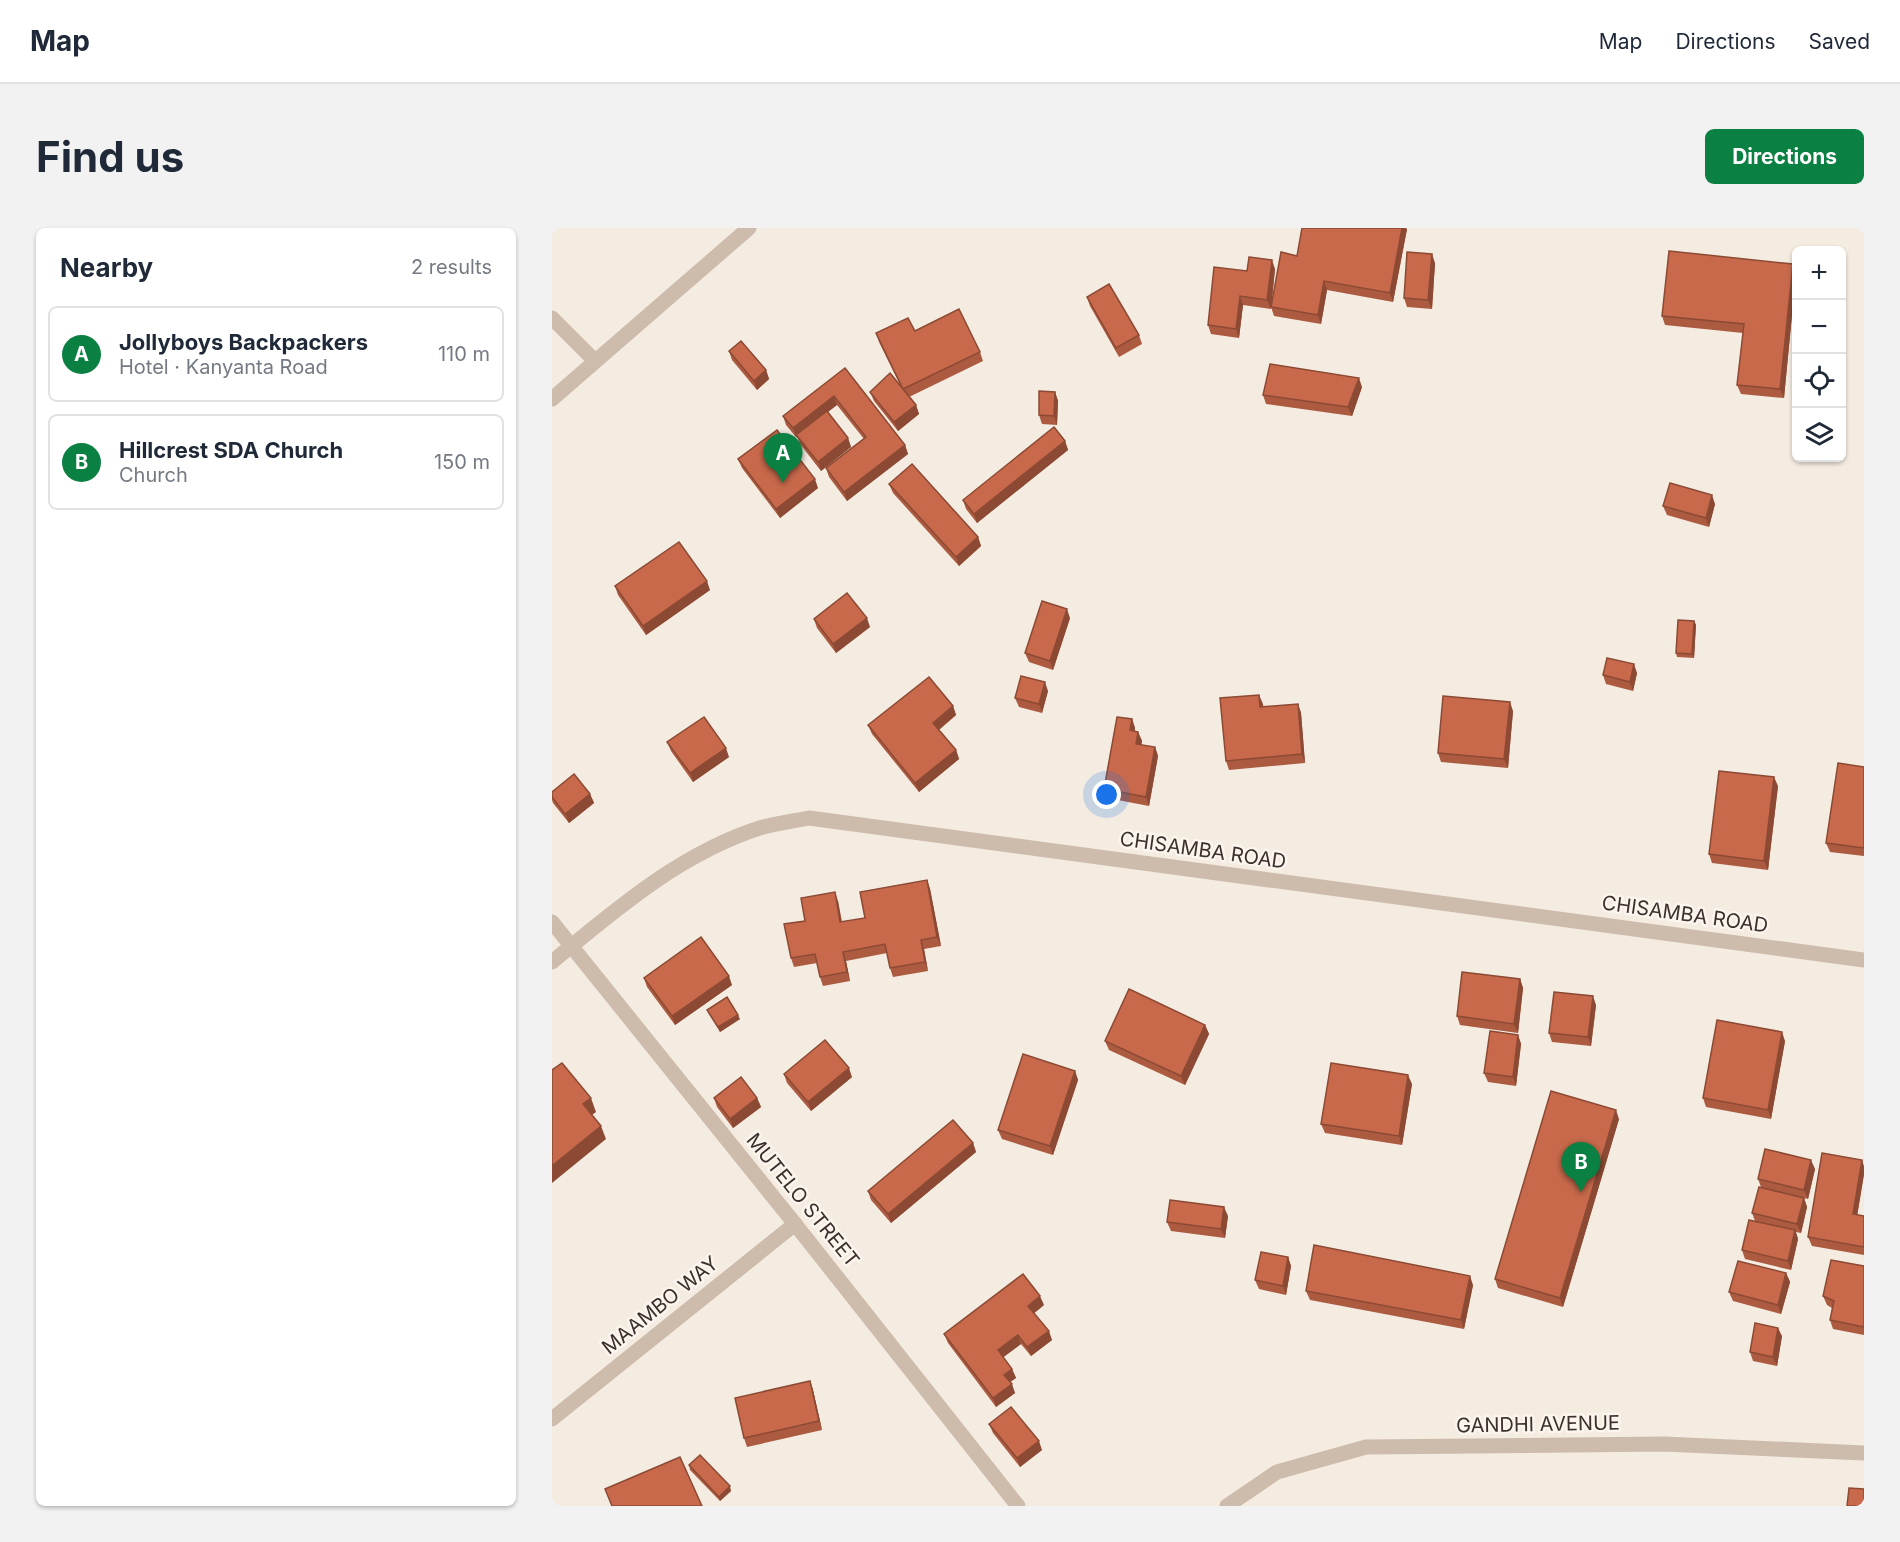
<!DOCTYPE html>
<html lang="en">
<head>
<meta charset="utf-8">
<style>
	body { margin:0; font-family:Inter,sans-serif; background:#f2f2f3; color:#1f2937 }
	.controls { position:absolute; right:18px; top:18px; display:grid; overflow:hidden; border-radius:9px; box-shadow:0 2px 4px #0004 }
	.controls button { width:54px; height:54px; display:grid; place-items:center; padding:0; border:0; border-bottom:2px solid #e0e1e3; background:#fff; color:#1f2937; font:30px sans-serif }
	.you { position:absolute; left:555px; top:567px; width:21px; height:21px; margin:-15px; border:4px solid #fff; border-radius:50%; background:#1a73e8; box-shadow:0 0 0 9px #1a73e833 }
	.badge { display:grid; place-items:center; width:39px; height:39px; border-radius:50%; background:#0b8043; color:#fff; font-size:20px; font-weight:700 }
	.pin { position:absolute; translate:-50% -50px; filter:drop-shadow(0 2px 3px #0008) }
	.pin::after { content:''; position:absolute; top:32px; width:21px; height:18px; background:inherit; clip-path:polygon(0 0,100% 0,50% 100%) }
	.list { margin:0; padding:0; list-style:none }
	h2 { display:flex; justify-content:space-between; align-items:center; height:78px; margin:0; padding:0 24px; font-size:26px }
	h2 small { font-size:20px; font-weight:400; color:#747a83 }
	.list li { display:grid; grid-template-columns:39px 1fr auto; gap:18px; align-items:center; box-sizing:border-box; height:96px; margin:0 12px 12px; padding:0 12px; border:2px solid #e0e1e3; border-radius:9px }
	.list b { display:block; font-size:22px; white-space:nowrap }
	.list p { margin:0; font-size:20px; white-space:nowrap; color:#747a83 }
	.list em { font-size:20px; font-style:normal; color:#747a83 }
	.icon { flex:none; width:33px; height:33px; fill:none; stroke:currentColor; stroke-width:2; stroke-linecap:round; stroke-linejoin:round }
	.map { position:relative; flex:none; width:1312px; height:1278px; overflow:hidden; border-radius:9px }
	header { display:flex; align-items:center; gap:36px; box-sizing:border-box; height:84px; padding:0 30px; background:#fff; border-bottom:2px solid #e0e1e3 }
	header strong { font-size:28px }
	nav { display:flex; gap:33px; margin-inline-start:auto; font-size:21px }
	.intro { display:flex; align-items:center; justify-content:space-between; box-sizing:border-box; height:144px; padding:0 36px }
	h1 { margin:0; font-size:42px }
	.button { padding:15px 27px; border-radius:9px; background:#0b8043; color:#fff; font-size:21px; font-weight:700 }
	main { display:flex; gap:36px; padding:0 36px }
	aside { flex:1; background:#fff; border-radius:9px; box-shadow:0 2px 4px #0004 }
	.map>svg:first-child { display:block }
</style>
</head>
<body>
<header>
<strong>Map</strong>
<nav><a>Map</a><a>Directions</a><a>Saved</a></nav>
</header>
<div class="intro"><h1>Find us</h1><a class="button">Directions</a></div>
<main>
<aside>
<h2>Nearby<small>2 results</small></h2>
<ul class="list">
<li><span class="badge">A</span><div><b>Jollyboys Backpackers</b><p>Hotel · Kanyanta Road</p></div><em>110 m</em></li>
<li><span class="badge">B</span><div><b>Hillcrest SDA Church</b><p>Church</p></div><em>150 m</em></li>
</ul>
</aside>
<div class="map">
<svg width="1312" height="1278" viewBox="0 0 1312 1278">
	<rect width="100%" height="100%" fill="#f4ebe1"/>
	<g fill="none" stroke-linecap="round" stroke-linejoin="round">
		<!-- service -->
		<polyline stroke="#cdbbac" stroke-width="15" points="0,90 43,133"/>
		<!-- minor -->
		<g stroke="#cdbbac" stroke-width="15">
			<polyline points="0,171 197,0"/>
			<polyline points="0,694 243,996 466,1278"/>
			<path d="M 0,734 C 64,681 130,624 211,599 C 226,595 242,593 257,590 L 1312,732"/>
			<polyline points="0,1191 243,996"/>
			<polyline points="675,1278 725,1244 814,1219 1112,1216 1312,1225"/>
		</g>
	</g>
	<!-- wall -->
	<g fill="#ac5a40">
		<polygon points="855,1 841,74 775,62 769,96 722,88 719,79 745,28"/>
		<polygon points="883,35 880,81 855,79 852,70"/>
		<polygon points="1241,36 1244,45 1232,170 1189,166 1185,157 1191,105 1113,97 1110,88"/>
		<polygon points="723,41 719,81 691,77 687,110 659,106 656,97 695,43"/>
		<polygon points="535,69 587,107 590,116 567,129 538,78"/>
		<polygon points="363,103 428,124 431,133 357,169 364,177 367,186 346,203 322,173 318,164 349,159 327,114 324,105"/>
		<polygon points="177,123 214,142 217,151 205,162 180,132"/>
		<polygon points="293,140 353,217 356,226 295,273 277,249 274,240 312,211 285,177 275,184 296,210 299,219 269,243 248,216 245,208 244,209 234,197 231,188"/>
		<polygon points="810,159 800,188 714,176 711,167"/>
		<polygon points="503,164 506,173 505,197 490,196 487,187"/>
		<polygon points="513,213 516,222 425,295 414,281 411,272"/>
		<polygon points="186,231 266,260 228,290 190,240"/>
		<polygon points="337,256 426,309 429,318 407,338 341,265"/>
		<polygon points="1163,276 1157,299 1115,287 1111,278"/>
		<polygon points="63,358 158,362 94,407 66,367"/>
		<polygon points="518,390 501,442 477,434 473,425"/>
		<polygon points="262,391 318,399 284,425 265,400"/>
		<polygon points="1142,393 1144,397 1142,430 1125,429 1124,425"/>
		<polygon points="1085,445 1081,463 1054,456 1051,447"/>
		<polygon points="496,463 490,485 467,479 463,470"/>
		<polygon points="707,467 711,479 746,476 749,485 753,535 677,542 674,533"/>
		<polygon points="401,478 404,487 387,502 404,522 407,531 367,564 320,506 316,497"/>
		<polygon points="961,483 956,540 889,534 886,525"/>
		<polygon points="580,491 583,500 583,503 586,504 590,513 589,517 603,519 606,528 597,578 555,570 552,561"/>
		<polygon points="115,514 177,529 141,554 119,523"/>
		<polygon points="1312,539 1312,628 1278,624 1274,615"/>
		<polygon points="1226,558 1216,642 1160,635 1157,626"/>
		<polygon points="0,564 38,566 42,575 17,595 1,575 0,572"/>
		<polygon points="375,652 378,661 389,718 372,721 376,743 341,749 338,740 335,725 294,733 298,753 271,758 268,749 265,735 242,739 239,730 253,693 286,673 290,694 313,690"/>
		<polygon points="92,750 180,757 123,797 95,759"/>
		<polygon points="968,751 971,760 966,805 908,797 905,788"/>
		<polygon points="1044,777 1039,818 1000,814 997,805"/>
		<polygon points="155,782 188,791 168,804 157,786"/>
		<polygon points="653,797 657,806 633,857 557,822 553,813"/>
		<polygon points="966,807 969,816 964,858 936,854 932,845"/>
		<polygon points="1233,813 1219,891 1154,879 1151,870"/>
		<polygon points="523,843 526,852 501,927 450,911 446,902"/>
		<polygon points="232,846 300,849 259,883 235,855"/>
		<polygon points="860,856 850,917 773,905 769,896"/>
		<polygon points="162,870 205,870 209,879 181,900 165,879"/>
		<polygon points="1067,891 1011,1079 946,1060 943,1051"/>
		<polygon points="421,915 424,924 339,995 319,972 316,963"/>
		<polygon points="1310,932 1312,939 1312,946 1305,987 1312,988 1312,1027 1260,1018 1256,1009"/>
		<polygon points="1263,941 1256,971 1252,970 1255,979 1249,1005 1244,1004 1246,1011 1239,1042 1193,1031 1190,1022 1203,993 1200,985 1209,959 1206,951"/>
		<polygon points="676,988 673,1010 619,1003 615,994"/>
		<polygon points="736,1029 739,1038 734,1067 707,1061 703,1052"/>
		<polygon points="1312,1038 1312,1107 1281,1101 1278,1092 1280,1080 1275,1077 1271,1068"/>
		<polygon points="1234,1045 1238,1054 1229,1086 1181,1073 1177,1064"/>
		<polygon points="921,1057 912,1101 758,1072 754,1063"/>
		<polygon points="492,1077 482,1085 500,1112 479,1128 469,1116 451,1129 460,1141 464,1150 458,1154 463,1165 444,1179 396,1115 392,1106"/>
		<polygon points="1230,1108 1225,1138 1201,1133 1198,1124"/>
		<polygon points="258,1153 261,1162 270,1202 195,1219 192,1210"/>
		<polygon points="437,1196 490,1222 468,1239 441,1205"/>
		<polygon points="137,1237 179,1263 168,1273 138,1242"/>
	</g>
	<!-- shaded-wall -->
	<g fill="#8c4a34">
		<polygon points="850,0 854,0 855,1 841,74 838,65"/>
		<polygon points="880,26 883,35 880,81 876,72"/>
		<polygon points="720,32 723,41 719,81 715,72"/>
		<polygon points="1241,36 1244,45 1232,170 1228,161"/>
		<polygon points="772,53 775,62 769,96 766,87"/>
		<polygon points="688,68 691,77 687,110 684,101"/>
		<polygon points="214,142 217,151 205,162 202,153"/>
		<polygon points="807,150 810,159 800,188 796,179"/>
		<polygon points="503,164 506,173 505,197 502,188"/>
		<polygon points="282,168 285,177 244,209 241,200"/>
		<polygon points="364,177 367,186 346,203 342,194"/>
		<polygon points="296,210 299,219 269,243 266,234"/>
		<polygon points="513,213 516,222 425,295 422,286"/>
		<polygon points="353,217 356,226 295,273 292,264"/>
		<polygon points="263,251 266,260 228,290 224,281"/>
		<polygon points="1160,267 1163,276 1157,299 1154,290"/>
		<polygon points="426,309 429,318 407,338 404,329"/>
		<polygon points="155,353 158,362 94,407 91,398"/>
		<polygon points="515,381 518,390 501,442 498,433"/>
		<polygon points="315,390 318,399 284,425 281,416"/>
		<polygon points="1142,393 1144,397 1142,430 1140,426"/>
		<polygon points="1082,436 1085,445 1081,463 1078,454"/>
		<polygon points="493,454 496,463 490,485 487,476"/>
		<polygon points="707,467 711,476 712,488 708,479"/>
		<polygon points="958,474 961,483 956,540 952,531"/>
		<polygon points="746,476 749,485 753,535 750,526"/>
		<polygon points="401,478 404,487 384,504 381,495"/>
		<polygon points="580,491 583,500 581,511 578,502"/>
		<polygon points="586,504 590,513 588,525 584,516"/>
		<polygon points="603,519 606,528 597,578 594,569"/>
		<polygon points="174,520 177,529 141,554 138,545"/>
		<polygon points="404,522 407,531 367,564 363,555"/>
		<polygon points="1222,549 1226,558 1216,642 1212,633"/>
		<polygon points="38,566 42,575 17,595 13,586"/>
		<polygon points="375,652 378,661 389,718 385,709"/>
		<polygon points="283,664 286,673 291,703 288,694"/>
		<polygon points="369,712 372,721 376,743 373,734"/>
		<polygon points="291,724 294,733 298,753 295,744"/>
		<polygon points="177,748 180,757 123,797 120,788"/>
		<polygon points="968,751 971,760 966,805 962,796"/>
		<polygon points="1041,768 1044,777 1039,818 1036,809"/>
		<polygon points="186,787 188,791 168,804 166,799"/>
		<polygon points="653,797 657,806 633,857 629,848"/>
		<polygon points="1230,804 1233,813 1219,891 1216,882"/>
		<polygon points="966,807 969,816 964,858 961,849"/>
		<polygon points="297,840 300,849 259,883 256,874"/>
		<polygon points="523,843 526,852 501,927 498,918"/>
		<polygon points="856,847 860,856 850,917 847,908"/>
		<polygon points="39,870 44,884 36,890 31,876"/>
		<polygon points="205,870 209,879 181,900 178,891"/>
		<polygon points="1064,882 1067,891 1011,1079 1008,1070"/>
		<polygon points="49,898 54,911 0,955 0,938"/>
		<polygon points="421,915 424,924 339,995 336,986"/>
		<polygon points="1259,932 1263,941 1256,971 1252,962"/>
		<polygon points="1310,932 1312,939 1312,946 1304,995 1301,986"/>
		<polygon points="1252,970 1255,979 1249,1005 1245,996"/>
		<polygon points="672,979 676,988 673,1010 669,1001"/>
		<polygon points="1243,1002 1246,1011 1239,1042 1236,1033"/>
		<polygon points="736,1029 739,1038 734,1067 731,1058"/>
		<polygon points="1234,1045 1238,1054 1229,1086 1226,1077"/>
		<polygon points="918,1048 921,1057 912,1101 909,1092"/>
		<polygon points="488,1068 492,1077 480,1087 476,1078"/>
		<polygon points="1226,1100 1230,1108 1225,1138 1221,1129"/>
		<polygon points="497,1103 500,1112 479,1128 475,1119"/>
		<polygon points="466,1107 469,1116 449,1131 446,1122"/>
		<polygon points="460,1141 464,1150 455,1156 452,1147"/>
		<polygon points="258,1153 261,1162 270,1202 267,1193"/>
		<polygon points="460,1156 463,1165 444,1179 441,1170"/>
		<polygon points="487,1213 490,1222 468,1239 465,1230"/>
		<polygon points="178,1258 179,1263 168,1273 167,1269"/>
	</g>
	<!-- building -->
	<g fill="#c8694b" stroke="#8c4a34" stroke-width="1.5">
		<polygon points="750,0 850,0 838,65 772,53 766,87 719,79 729,24 745,28"/>
		<polygon points="1117,23 1241,36 1228,161 1185,157 1192,96 1110,88"/>
		<polygon points="855,24 880,26 876,72 852,70"/>
		<polygon points="697,29 720,32 715,72 688,68 684,101 656,97 662,39 695,43"/>
		<polygon points="557,56 587,107 564,120 535,69"/>
		<polygon points="407,81 428,124 351,161 324,105 356,90 363,103"/>
		<polygon points="189,113 214,142 202,153 177,123"/>
		<polygon points="718,136 807,150 796,179 711,167"/>
		<polygon points="293,140 353,217 292,264 274,240 314,209 282,168 241,200 231,188"/>
		<polygon points="338,145 364,177 342,194 318,164"/>
		<polygon points="487,163 503,164 502,188 487,187"/>
		<polygon points="275,183 296,210 266,234 244,207"/>
		<polygon points="502,199 513,213 422,286 411,272"/>
		<polygon points="225,202 263,251 224,281 186,231"/>
		<polygon points="360,236 426,309 404,329 337,256"/>
		<polygon points="1118,255 1160,267 1154,290 1111,278"/>
		<polygon points="127,314 155,353 91,398 63,358"/>
		<polygon points="295,365 315,390 281,416 262,391"/>
		<polygon points="490,373 515,381 498,433 473,425"/>
		<polygon points="1126,392 1142,393 1140,426 1124,425"/>
		<polygon points="1055,430 1082,436 1078,454 1051,447"/>
		<polygon points="469,448 493,454 487,476 463,470"/>
		<polygon points="377,449 401,478 381,495 404,522 363,555 316,497"/>
		<polygon points="707,467 708,479 746,476 750,526 674,533 668,470"/>
		<polygon points="891,468 958,474 952,531 886,525"/>
		<polygon points="152,489 174,520 138,545 115,514"/>
		<polygon points="565,489 580,491 578,502 586,504 584,516 603,519 594,569 552,561"/>
		<polygon points="1286,535 1312,539 1312,620 1274,615"/>
		<polygon points="1167,543 1222,549 1212,633 1157,626"/>
		<polygon points="22,546 38,566 13,586 0,569 0,564"/>
		<polygon points="375,652 385,709 369,712 373,734 338,740 333,716 291,724 295,744 268,749 263,726 239,730 232,696 253,693 249,670 283,664 288,694 313,690 308,664"/>
		<polygon points="149,709 177,748 120,788 92,750"/>
		<polygon points="910,744 968,751 962,796 905,788"/>
		<polygon points="577,761 653,797 629,848 553,813"/>
		<polygon points="1002,764 1041,768 1036,809 997,805"/>
		<polygon points="175,769 186,787 166,799 155,782"/>
		<polygon points="1165,792 1230,804 1216,882 1151,870"/>
		<polygon points="938,803 966,807 961,849 932,845"/>
		<polygon points="273,812 297,840 256,874 232,846"/>
		<polygon points="471,826 523,843 498,918 446,902"/>
		<polygon points="10,835 39,870 31,876 49,898 0,938 0,842"/>
		<polygon points="779,835 856,847 847,908 769,896"/>
		<polygon points="189,849 205,870 178,891 162,870"/>
		<polygon points="999,863 1064,882 1008,1070 943,1051"/>
		<polygon points="401,892 421,915 336,986 316,963"/>
		<polygon points="1213,921 1259,932 1252,962 1206,951"/>
		<polygon points="1270,925 1310,932 1301,986 1312,988 1312,1019 1256,1009"/>
		<polygon points="1207,959 1252,970 1245,996 1200,985"/>
		<polygon points="618,972 672,979 669,1001 615,994"/>
		<polygon points="1197,992 1243,1002 1236,1033 1190,1022"/>
		<polygon points="762,1017 918,1048 909,1092 754,1063"/>
		<polygon points="709,1024 736,1029 731,1058 703,1052"/>
		<polygon points="1279,1032 1312,1038 1312,1099 1278,1092 1282,1073 1271,1068"/>
		<polygon points="1186,1033 1234,1045 1226,1077 1177,1064"/>
		<polygon points="471,1046 488,1068 476,1078 497,1103 475,1119 466,1107 446,1122 460,1141 452,1147 460,1156 441,1170 392,1106"/>
		<polygon points="1203,1095 1226,1100 1221,1129 1198,1124"/>
		<polygon points="258,1153 267,1193 192,1210 183,1170"/>
		<polygon points="459,1179 487,1213 465,1230 437,1196"/>
		<polygon points="148,1227 178,1258 167,1269 137,1237"/>
		<polygon points="128,1229 150,1278 60,1278 53,1261"/>
		<polygon points="1297,1260 1312,1261 1312,1278 1295,1278"/>
	</g>
	<g text-anchor="middle" dominant-baseline="central" stroke-width="5" stroke-linejoin="round" paint-order="stroke">
		<!-- street labels -->
		<g font-size="20" fill="#3b302b" stroke="#fbf5ee">
			<text transform="translate(651 622) rotate(8)">CHISAMBA ROAD</text>
			<text transform="translate(1133 686) rotate(8)">CHISAMBA ROAD</text>
			<text transform="translate(251 972) rotate(51)">MUTELO STREET</text>
			<text transform="translate(108 1077) rotate(-39)">MAAMBO WAY</text>
			<text transform="translate(986 1196) rotate(-1)">GANDHI AVENUE</text>
		</g>
	</g>
</svg>
<div class="controls">
<button>+</button>
<button>−</button>
<button><svg class="icon" aria-label="locate" viewBox="0 0 24 24"><circle cx="12" cy="12" r="6"/><path d="M12 2v4M12 18v4M2 12h4M18 12h4"/></svg></button>
<button><svg class="icon" aria-label="layers" viewBox="0 0 24 24"><path d="M12 4l9 5-9 5-9-5zM3 14l9 5 9-5"/></svg></button>
</div>
<div class="you"></div>
<div class="pin badge" style="left:231px;top:255px">A</div>
<div class="pin badge" style="left:1029px;top:964px">B</div>
</div>
</main>
</body>
</html>
